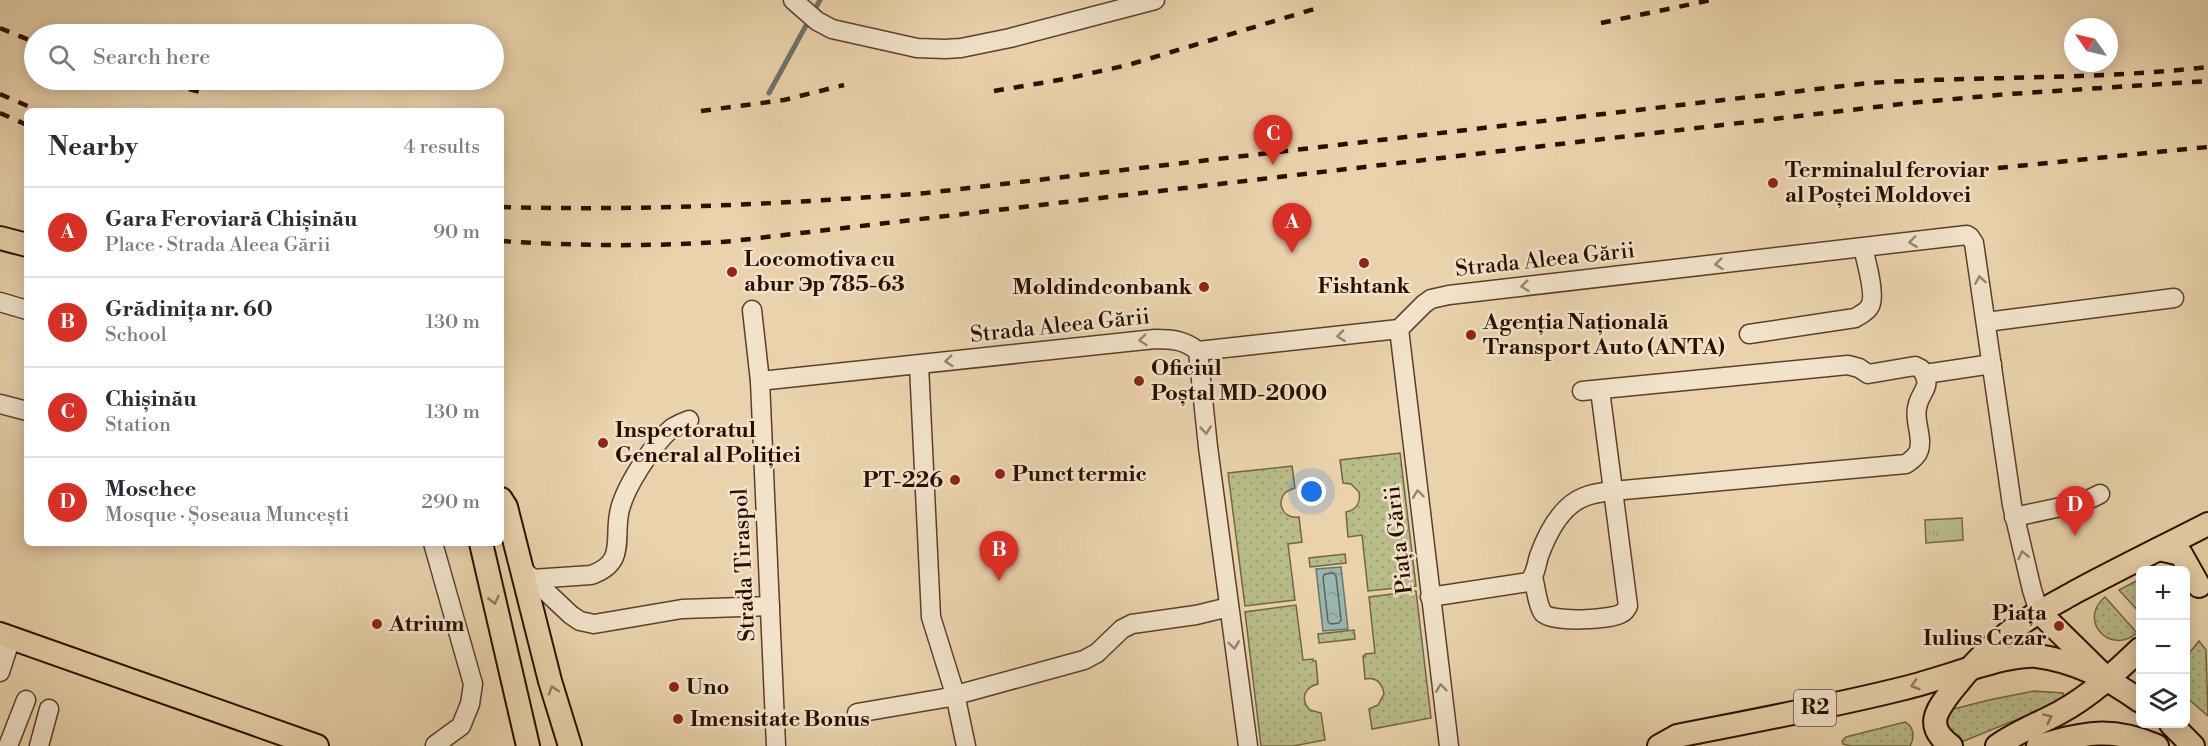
<!DOCTYPE html>
<html lang="en">
<head>
<meta charset="utf-8">
<style>
	body { margin:0; font-family:"Libre Bodoni",serif; background:#f2f2f3; color:#2b2b33 }
	.controls { position:absolute; right:18px; bottom:18px; display:grid; overflow:hidden; border-radius:9px; box-shadow:0 3px 15px #0003 }
	.controls button { width:54px; height:54px; display:grid; place-items:center; padding:0; border:0; border-bottom:2px solid #e1e1e2; background:#fff; color:#2b2b33; font:30px sans-serif }
	.compass { position:absolute; left:2064px; top:18px; width:54px; height:54px; border-radius:50%; background:#fff; box-shadow:0 3px 15px #0003; rotate:304deg }
	.you { position:absolute; left:1312px; top:492px; width:21px; height:21px; margin:-15px; border:4px solid #fff; border-radius:50%; background:#1a73e8; box-shadow:0 0 0 9px #1a73e833 }
	.badge { display:grid; place-items:center; width:39px; height:39px; border-radius:50%; background:#d93025; color:#fff; font-size:20px; font-weight:700 }
	.pin { position:absolute; translate:-50% -50px; filter:drop-shadow(0 2px 3px #0008) }
	.pin::after { content:''; position:absolute; top:32px; width:21px; height:18px; background:inherit; clip-path:polygon(0 0,100% 0,50% 100%) }
	.list { margin:0; padding:0; list-style:none }
	h2 { display:flex; justify-content:space-between; align-items:center; height:78px; margin:0; padding:0 24px; font-size:26px }
	h2 small { font-size:20px; font-weight:400; color:#7c7c81 }
	.list li { display:grid; grid-template-columns:39px 1fr auto; gap:18px; align-items:center; box-sizing:border-box; height:90px; padding:0 24px; border-top:2px solid #e1e1e2 }
	.list b { display:block; font-size:22px; white-space:nowrap }
	.list p { margin:0; font-size:20px; white-space:nowrap; color:#7c7c81 }
	.list em { font-size:20px; font-style:normal; color:#7c7c81 }
	.icon { flex:none; width:33px; height:33px; fill:none; stroke:currentColor; stroke-width:2; stroke-linecap:round; stroke-linejoin:round }
	.map { position:relative; flex:none; width:2208px; height:746px; overflow:hidden }
	.search { position:absolute; background:#fff; box-shadow:0 3px 15px #0003; left:24px; top:24px; width:480px; height:66px; display:flex; align-items:center; gap:15px; box-sizing:border-box; padding:0 21px; border-radius:33px; color:#7c7c81; font-size:22px }
	.panel { position:absolute; background:#fff; box-shadow:0 3px 15px #0003; left:24px; top:108px; width:480px; height:438px; border-radius:9px }
	.map>svg:first-child { display:block }
</style>
</head>
<body>
<div class="map">
<svg width="2208" height="746" viewBox="0 0 2208 746">
	<defs>
		<pattern id="grass-dots" width="8" height="8" patternUnits="userSpaceOnUse" patternTransform="scale(1.5)"><rect width="8" height="8" fill="#b8bc88"/><path d="M2 2h.1M6 6h.1" fill="none" stroke="#9ea074" stroke-width="1.8" stroke-linecap="round"/></pattern>
		<pattern id="park-tufts" width="24" height="20" patternUnits="userSpaceOnUse" patternTransform="scale(1.5)"><rect width="24" height="20" fill="#b8bc88"/><path d="M3 7l-1-3M5 7V3M7 7l1-3M15 17l-1-3M17 17v-4M19 17l1-3" fill="none" stroke="#9ea074"/></pattern>
		<pattern id="water-ripples" width="26" height="14" patternUnits="userSpaceOnUse" patternTransform="scale(1.5)"><rect width="26" height="14" fill="#98b7b0"/><path d="M2 4q2-2 4 0t4 0M15 11q2-2 4 0t4 0" fill="none" stroke="#839c96"/></pattern>
	</defs>
	<rect width="100%" height="100%" fill="#ead3ac"/>
	<filter id="stains"><feTurbulence type="fractalNoise" baseFrequency=".00333" numOctaves="4"/><feColorMatrix values="0 0 0 0 .2 0 0 0 0 .09 0 0 0 0 .02 0 0 0 .5 -.17"/></filter>
	<radialGradient id="worn" r=".72"><stop offset=".6" stop-color="#630" stop-opacity="0"/><stop offset="1" stop-color="#630" stop-opacity=".3"/></radialGradient>
	<!-- grass -->
	<g fill="url(#grass-dots)" stroke="#726544" stroke-width="1.5">
		<path d="M 1400,453 L 1416,586 L 1368,591 L 1362,535 L 1348,537 L 1346,512 C 1356,510 1361,503 1359,492 L 1351,484 L 1343,483 L 1340,460 Z"/>
		<path d="M 1292,466 L 1295,488 C 1285,491 1281,495 1281,505 C 1283,514 1290,518 1299,517 L 1302,542 L 1288,544 L 1295,600 L 1245,606 L 1228,473 Z"/>
		<polygon points="1345,554 1346,563 1310,567 1309,558"/>
		<polygon points="2140,579 2140,613 2119,590"/>
		<path d="M 1416,591 L 1431,718 L 1372,729 L 1369,709 L 1378,705 L 1384,694 C 1382,683 1376,677 1365,679 L 1363,656 L 1365,656 L 1365,654 L 1375,653 L 1369,597 Z"/>
		<path d="M 2105,597 L 2137,633 C 2110,656 2077,620 2105,597 Z"/>
		<path d="M 1296,605 L 1303,660 L 1313,659 L 1313,661 L 1316,661 L 1318,684 C 1304,687 1300,700 1310,710 L 1321,713 L 1325,740 L 1293,746 L 1261,746 L 1245,612 Z"/>
		<polygon points="1354,630 1355,639 1319,643 1318,634"/>
		<polygon points="2199,641 2206,650 2208,716 2186,697 2186,657"/>
		<polygon points="2034,691 2063,693 2064,698 2055,704 1964,741 1953,740 1943,715 1946,711 1989,700"/>
		<path d="M 1905,722 C 1914,727 1915,737 1910,746 L 1851,746 L 1843,744 L 1842,741 L 1846,737 Z"/>
	</g>
	<!-- park -->
	<polygon fill="url(#park-tufts)" stroke="#726544" stroke-width="1.5" points="1962,518 1963,540 1926,543 1925,520"/>
	<!-- water -->
	<polygon fill="url(#water-ripples)" stroke="#6c736a" stroke-width="1.5" points="1341,567 1348,629 1323,631 1316,569"/>
	<g fill="none" stroke-linecap="round" stroke-linejoin="round">
		<!-- shore -->
		<polygon stroke="#626258" stroke-width="1.5" points="1333,573 1336,576 1341,620 1339,623 1331,624 1328,622 1323,577 1325,574"/>
		<!-- stream -->
		<polyline stroke="#6c736a" stroke-width="5" points="769,93 820,0"/>
		<defs>
			<g id="minor">
				<polyline points="793,0 817,21 832,29 917,48 945,49 961,48 1010,38 1155,0"/>
				<polyline points="0,302 27,310"/>
				<polyline points="752,310 760,381 776,746"/>
				<polyline points="1986,322 2174,298"/>
				<polyline points="1399,329 1449,746"/>
				<path d="M 1749,334 L 1855,318 C 1860,315 1867,312 1870,306 C 1876,296 1866,260 1863,248"/>
				<polyline points="1198,351 1208,447 1248,746"/>
				<polyline points="919,365 931,617 955,694 966,746"/>
				<polyline points="1925,374 1992,364"/>
				<path d="M 760,381 L 1155,339 C 1173,339 1184,340 1198,351 L 1399,329 L 1424,304 L 1431,299 L 1449,295 L 1967,235 L 1970,237 L 1974,243 L 2012,505 L 2032,590 L 2039,612"/>
				<polyline points="0,404 27,411"/>
				<polyline points="2014,517 2084,502 2100,494"/>
				<polyline points="433,543 473,684 470,704 461,726 435,745"/>
				<polyline points="521,568 571,615 580,621 594,624 682,609 770,606"/>
				<path d="M 1533,577 C 1536,587 1537,605 1543,613 C 1552,623 1611,620 1622,613 C 1624,612 1627,608 1628,606 L 1600,390"/>
				<path d="M 532,579 L 591,575 C 626,563 614,540 619,514 C 623,489 653,444 672,428 C 677,425 683,422 689,420"/>
				<path d="M 1430,597 L 1528,582 C 1536,575 1536,566 1539,556 C 1547,534 1561,506 1584,497 C 1593,493 1603,492 1613,491 L 1906,464 C 1911,460 1917,457 1919,450 C 1923,437 1914,421 1917,408 C 1920,390 1934,388 1921,369 L 1915,366 L 1868,374 L 1859,368 L 1848,365 L 1582,391"/>
				<polyline points="0,672 11,638"/>
				<polyline points="857,713 945,698 1084,660 1097,653 1122,629 1132,624 1196,615 1229,607"/>
				<polyline points="8,746 26,700"/>
				<polyline points="39,746 49,709"/>
			</g>
			<g id="major">
				<polyline points="0,238 27,245"/>
				<polyline points="501,499 506,507 550,681 570,746"/>
				<polyline points="481,543 528,746"/>
				<polyline points="2159,549 2181,554 2199,586"/>
				<polyline points="2039,612 2100,672"/>
				<polyline points="0,634 317,746"/>
				<polyline points="2171,724 2193,746"/>
				<path d="M 1659,746 L 1677,736 C 1753,721 1829,707 1905,688 C 1937,680 1968,668 2001,660 C 2012,658 2026,655 2037,656 C 2075,661 2110,679 2140,701"/>
				<path d="M 1951,746 C 1924,726 1936,711 1953,689 C 1968,670 1984,652 2003,637 C 2026,618 2052,605 2077,591 C 2120,568 2165,546 2208,524"/>
				<path d="M 1997,746 C 2017,732 2038,724 2059,713 C 2090,696 2115,673 2140,649"/>
				<path d="M 2038,746 C 2085,733 2110,726 2157,746"/>
			</g>
		</defs>
		<!-- minor casing -->
		<use href="#minor" stroke="#5b3f2b" stroke-width="21"/>
		<!-- major casing -->
		<use href="#major" stroke="#2b0e00" stroke-width="26"/>
		<!-- minor -->
		<use href="#minor" stroke="#f1e2c9" stroke-width="18"/>
		<!-- major -->
		<use href="#major" stroke="#ead3ac" stroke-width="22"/>
		<!-- rail -->
		<g stroke="#2b0e00" stroke-width="4.5" stroke-dasharray="10 10" stroke-linecap="butt">
			<polyline points="1601,23 1711,0"/>
			<polyline points="0,28 34,42"/>
			<polyline points="150,80 201,92"/>
			<polyline points="994,91 1065,79 1128,65 1321,7"/>
			<polyline points="0,94 39,111"/>
			<polyline points="701,111 784,100 844,85"/>
			<polyline points="0,113 27,125"/>
			<polyline points="1978,170 2208,147"/>
			<path d="M 501,207 C 643,211 785,204 926,193 L 1869,83 C 1982,76 2095,80 2208,67"/>
			<path d="M 501,241 C 578,246 656,247 733,241 L 1910,103 L 2009,94 L 2208,81"/>
		</g>
	</g>
	<!-- one-way arrows -->
	<defs><path id="oneway-chevron" d="M-2-3.5L2.5 0L-2 3.5" fill="none" stroke-width="1.6" stroke-linecap="round" stroke-linejoin="round" transform="scale(1.5)"/></defs>
	<g stroke="#98836f">
		<use href="#oneway-chevron" transform="translate(1913 242) rotate(173)"/>
		<use href="#oneway-chevron" transform="translate(1719 264) rotate(174)"/>
		<use href="#oneway-chevron" transform="translate(1980 280) rotate(-99)"/>
		<use href="#oneway-chevron" transform="translate(1525 286) rotate(174)"/>
		<use href="#oneway-chevron" transform="translate(1341 336) rotate(173)"/>
		<use href="#oneway-chevron" transform="translate(1143 340) rotate(174)"/>
		<use href="#oneway-chevron" transform="translate(949 361) rotate(174)"/>
		<use href="#oneway-chevron" transform="translate(1206 430) rotate(84)"/>
		<use href="#oneway-chevron" transform="translate(1418 494) rotate(-97)"/>
		<use href="#oneway-chevron" transform="translate(2023 555) rotate(-103)"/>
		<use href="#oneway-chevron" transform="translate(1234 645) rotate(82)"/>
		<use href="#oneway-chevron" transform="translate(1441 688) rotate(-97)"/>
	</g>
	<g stroke="#947a5f">
		<use href="#oneway-chevron" transform="translate(494 600) rotate(77)"/>
		<use href="#oneway-chevron" transform="translate(1915 685) rotate(164)"/>
		<use href="#oneway-chevron" transform="translate(553 690) rotate(-107)"/>
		<use href="#oneway-chevron" transform="translate(2048 718) rotate(-25)"/>
	</g>
	<!-- markers -->
	<g fill="#8f2418" stroke="#f1e2c9" stroke-width="2">
		<circle cx="1773" cy="183" r="6"/>
		<circle cx="1364" cy="263" r="6"/>
		<circle cx="732" cy="272" r="6"/>
		<circle cx="1204" cy="287" r="6"/>
		<circle cx="1471" cy="335" r="6"/>
		<circle cx="1139" cy="381" r="6"/>
		<circle cx="603" cy="443" r="6"/>
		<circle cx="1000" cy="474" r="6"/>
		<circle cx="955" cy="480" r="6"/>
		<circle cx="377" cy="624" r="6"/>
		<circle cx="2059" cy="626" r="6"/>
		<circle cx="674" cy="687" r="6"/>
		<circle cx="678" cy="719" r="6"/>
	</g>
	<g text-anchor="middle" dominant-baseline="central" stroke-width="5" stroke-linejoin="round" paint-order="stroke">
		<!-- shield labels -->
		<rect fill="#f1e2c9" stroke="#664e3c" stroke-width="1.5" x="1794" y="690" width="42" height="36" rx="4.5"/>
		<g font-size="21" font-weight="bold" fill="#2b0e00">
			<text x="1815" y="708">R2</text>
		</g>
		<!-- poi labels -->
		<g font-size="22" font-weight="bold" fill="#2b0e00" stroke="#f1e2c9" text-anchor="start">
			<text x="1785" y="170">Terminalul feroviar<tspan x="1785" dy="25">al Poștei Moldovei</tspan></text>
			<text x="744" y="259">Locomotiva cu<tspan x="744" dy="25">abur Эр 785-63</tspan></text>
			<text x="1364" y="286" text-anchor="middle">Fishtank</text>
			<text x="1192" y="287" text-anchor="end">Moldindconbank</text>
			<text x="1483" y="322">Agenția Națională<tspan x="1483" dy="25">Transport Auto (ANTA)</tspan></text>
			<text x="1151" y="368">Oficiul<tspan x="1151" dy="25">Poștal MD-2000</tspan></text>
			<text x="615" y="430">Inspectoratul<tspan x="615" dy="25">General al Poliției</tspan></text>
			<text x="1012" y="474">Punct termic</text>
			<text x="943" y="480" text-anchor="end">PT-226</text>
			<text x="2047" y="613" text-anchor="end">Piața<tspan x="2047" dy="25">Iulius Cezar</tspan></text>
			<text x="389" y="624">Atrium</text>
			<text x="686" y="687">Uno</text>
			<text x="690" y="719">Imensitate Bonus</text>
		</g>
		<!-- street labels -->
		<g font-size="22" fill="#2b0e00" stroke="#f1e2c9">
			<text transform="translate(1545 260) rotate(-6)">Strada Aleea Gării</text>
			<text transform="translate(1060 326) rotate(-6)">Strada Aleea Gării</text>
			<text transform="translate(1399 540) rotate(-97)">Piața Gării</text>
			<text transform="translate(744 565) rotate(-93)">Strada Tiraspol</text>
		</g>
	</g>
	<rect width="100%" height="100%" filter="url(#stains)"/>
	<rect width="100%" height="100%" fill="url(#worn)"/>
</svg>
<div class="controls">
<button>+</button>
<button>−</button>
<button><svg class="icon" aria-label="layers" viewBox="0 0 24 24"><path d="M12 4l9 5-9 5-9-5zM3 14l9 5 9-5"/></svg></button>
</div>
<svg class="compass" viewBox="-18 -18 36 36"><path d="M0-13l5 13h-10z" fill="#e53935"/><path d="M0 13l5-13h-10z" fill="#7c7c81"/></svg>
<div class="you"></div>
<div class="pin badge" style="left:1292px;top:253px">A</div>
<div class="pin badge" style="left:999px;top:581px">B</div>
<div class="pin badge" style="left:1273px;top:165px">C</div>
<div class="pin badge" style="left:2075px;top:536px">D</div>
<div class="search"><svg class="icon" aria-label="search" viewBox="0 0 24 24"><circle cx="10" cy="10" r="6"/><path d="M15 15l6 6"/></svg>Search here</div>
<section class="panel">
<h2>Nearby<small>4 results</small></h2>
<ul class="list">
<li><span class="badge">A</span><div><b>Gara Feroviară Chișinău</b><p>Place · Strada Aleea Gării</p></div><em>90 m</em></li>
<li><span class="badge">B</span><div><b>Grădinița nr. 60</b><p>School</p></div><em>130 m</em></li>
<li><span class="badge">C</span><div><b>Chișinău</b><p>Station</p></div><em>130 m</em></li>
<li><span class="badge">D</span><div><b>Moschee</b><p>Mosque · Șoseaua Muncești</p></div><em>290 m</em></li>
</ul>
</section>
</div>
</body>
</html>
